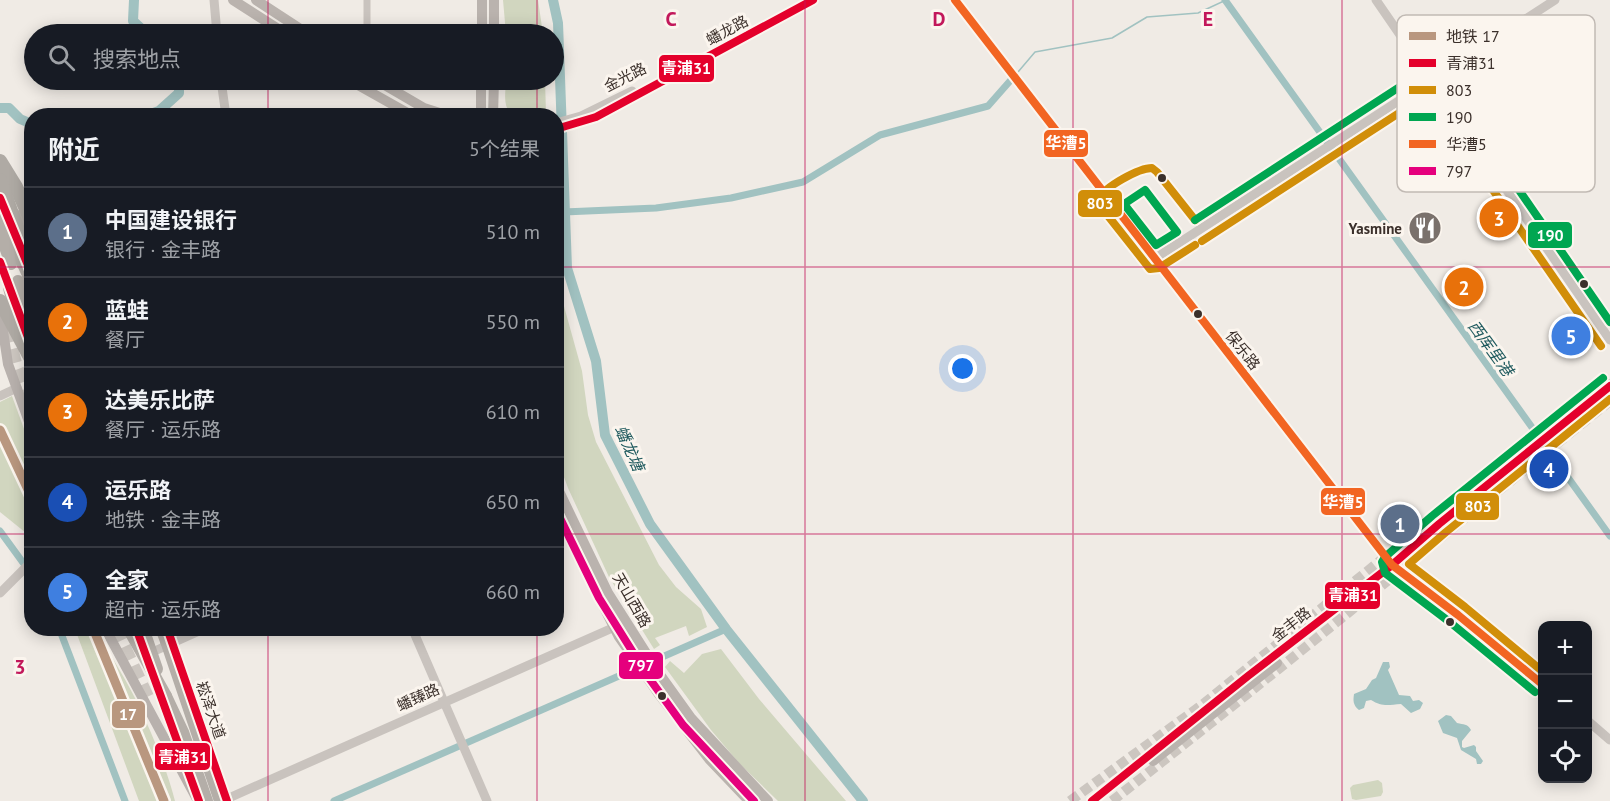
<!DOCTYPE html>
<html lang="zh">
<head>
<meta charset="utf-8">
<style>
	body { margin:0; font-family:"PT Sans","Noto Sans SC",sans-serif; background:#242831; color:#f1f3f6 }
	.controls { position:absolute; right:18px; bottom:18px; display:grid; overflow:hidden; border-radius:12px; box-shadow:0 3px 15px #0003 }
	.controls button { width:54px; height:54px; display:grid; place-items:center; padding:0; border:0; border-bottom:2px solid #363941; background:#171b24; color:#f1f3f6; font:30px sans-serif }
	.you { position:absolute; left:963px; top:369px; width:21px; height:21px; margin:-15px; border:4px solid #fff; border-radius:50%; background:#1a73e8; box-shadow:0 0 0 9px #1a73e833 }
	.badge { display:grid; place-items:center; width:39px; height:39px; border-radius:50%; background:#2563eb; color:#fff; font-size:20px; font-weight:700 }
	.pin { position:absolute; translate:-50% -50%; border:3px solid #fff; box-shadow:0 2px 6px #0006 }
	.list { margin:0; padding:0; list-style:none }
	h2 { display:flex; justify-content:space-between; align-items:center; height:78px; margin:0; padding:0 24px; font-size:26px }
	h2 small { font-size:20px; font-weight:400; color:#9ea1a6 }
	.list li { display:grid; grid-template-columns:39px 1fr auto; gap:18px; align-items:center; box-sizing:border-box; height:90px; padding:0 24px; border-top:2px solid #363941 }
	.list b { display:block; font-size:22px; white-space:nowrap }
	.list p { margin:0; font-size:20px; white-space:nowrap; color:#9ea1a6 }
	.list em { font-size:20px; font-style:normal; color:#9ea1a6 }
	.icon { flex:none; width:33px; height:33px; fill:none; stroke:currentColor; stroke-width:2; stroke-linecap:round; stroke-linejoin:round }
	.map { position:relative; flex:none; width:1610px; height:801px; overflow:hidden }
	.search { position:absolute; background:#171b24; box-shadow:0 3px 15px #0003; left:24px; top:24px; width:540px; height:66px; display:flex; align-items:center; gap:15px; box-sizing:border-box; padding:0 21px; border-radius:33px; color:#9ea1a6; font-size:22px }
	.panel { position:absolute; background:#171b24; box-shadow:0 3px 15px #0003; left:24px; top:108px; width:540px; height:528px; border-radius:24px }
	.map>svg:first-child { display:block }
</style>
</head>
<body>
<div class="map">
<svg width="1610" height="801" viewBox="0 0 1610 801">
	<rect width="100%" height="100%" fill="#f0ebe5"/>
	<!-- green -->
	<g fill="#d1d6bf">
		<polygon points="503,0 538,0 543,34 506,34"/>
		<path d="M 506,80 L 545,80 L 546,113 C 534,116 510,121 506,105 C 504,97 506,87 506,80 Z"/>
		<polygon points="557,281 582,371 588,415 596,442 659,565 676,587 701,609 707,627 689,636 686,626 655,638 660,645 654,649 609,577 568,488 557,458"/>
		<polygon points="12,396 31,448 31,537 0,512 0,402"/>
		<path d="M 75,629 L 98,629 C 108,653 123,674 135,698 C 151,731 166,766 175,801 L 139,801 Z"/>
		<polygon points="721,649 759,699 846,801 778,801 739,763 711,730 665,667 670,661 684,673 702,654"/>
		<polygon points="1378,780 1382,783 1383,792 1381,796 1356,800 1352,799 1350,788 1353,785"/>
	</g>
	<!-- water -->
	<g fill="#a1c2c1">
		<path d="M 1383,662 L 1389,662 L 1390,667 L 1388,670 L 1399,695 L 1410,696 L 1413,701 L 1419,700 L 1423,703 L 1420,709 L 1411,713 L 1401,704 C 1388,705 1382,707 1371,700 L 1366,701 L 1364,708 L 1359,710 C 1353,705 1353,701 1354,694 L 1366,689 L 1372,680 L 1376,678 Z"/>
		<path d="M 1446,715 L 1451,716 L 1457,723 C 1464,725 1467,723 1471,730 L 1462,741 L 1462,747 L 1464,748 L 1474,745 L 1476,747 L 1476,751 L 1483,761 L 1481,764 L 1477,764 L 1476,759 L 1461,750 L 1457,738 L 1443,733 L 1438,721 Z"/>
	</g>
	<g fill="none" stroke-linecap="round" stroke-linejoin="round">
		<!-- stream -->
		<polyline stroke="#a1c2c1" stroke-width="1.5" points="1018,72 1035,52 1112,38 1147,17 1198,13 1226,0"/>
		<!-- canal -->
		<g stroke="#a1c2c1" stroke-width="7">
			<polyline points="1225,0 1610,536"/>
			<polyline points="564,212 656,208 731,198 803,182 880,135 988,106 1010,81"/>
			<polyline points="0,531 32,575"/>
			<polyline points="59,628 125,801"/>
			<polyline points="334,801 726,629"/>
		</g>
		<!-- river -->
		<g stroke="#a1c2c1" stroke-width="10">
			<polyline points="134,0 133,21 147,34"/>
			<polyline points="553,0 558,23 567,268 596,361 605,435 650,524 726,629 863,801"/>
			<polyline points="0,108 9,108 20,119 32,124"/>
			<polyline points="145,116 159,111 179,93 179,80"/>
		</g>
		<!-- secondary-tunnel -->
		<polyline stroke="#ccc6c0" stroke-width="10" stroke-dasharray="10 5" stroke-linecap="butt" points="1,266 9,288"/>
		<!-- primary-tunnel -->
		<g stroke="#ccc6c0" stroke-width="10" stroke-dasharray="10 5" stroke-linecap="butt">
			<polyline points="1070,801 1202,705 1506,459 1610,379"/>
			<path d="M 1112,801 C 1280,670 1444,534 1610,401"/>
		</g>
		<!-- motorway-tunnel -->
		<g stroke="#ccc6c0" stroke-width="14" stroke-dasharray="14 7" stroke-linecap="butt">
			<polyline points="6,329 16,367 32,408"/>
			<polyline points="115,628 147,697"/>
		</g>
		<!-- minor -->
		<polyline stroke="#c9c3be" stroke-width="7" points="367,0 367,34"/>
		<!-- tertiary -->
		<g stroke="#c9c3be" stroke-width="9">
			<polyline points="214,0 217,34"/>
			<polyline points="955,0 1392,565 1458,615 1542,684"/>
			<polyline points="1376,0 1610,340"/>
			<polyline points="221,80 226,116"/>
			<polyline points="556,123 581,116 632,91"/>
			<polyline points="556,129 596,117 813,0"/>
			<polyline points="1154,259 1555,0"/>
			<polyline points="0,396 17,388"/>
			<polyline points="0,593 32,561"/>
			<polyline points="412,628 487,801"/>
			<polyline points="148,654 206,628"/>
			<polyline points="1588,721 1610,740"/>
			<polyline points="222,801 626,622"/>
		</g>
		<!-- secondary -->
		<g stroke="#bab3ae" stroke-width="10">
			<polyline points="233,0 286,34"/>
			<polyline points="256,0 308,34"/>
			<polyline points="482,34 482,0"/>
			<polyline points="494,34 494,0"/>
			<polyline points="349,80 413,116"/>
			<polyline points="376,80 424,108 449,116"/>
			<polyline points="481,116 481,80"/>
			<polyline points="493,116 494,80"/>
			<polyline points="0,262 1,266"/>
			<polyline points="556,485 608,593 658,672 691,718 768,801"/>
			<polyline points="556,513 619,637 658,693 709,759 749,801"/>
			<polyline points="136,628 144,648"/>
			<polyline points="164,702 195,789"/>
			<polyline points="1153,761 1277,663"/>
			<polyline points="214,764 227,801"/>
			<polyline points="1092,801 1248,676 1392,565 1439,524 1610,386"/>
		</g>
		<!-- primary -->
		<g stroke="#b8b1ad" stroke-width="10">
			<polyline points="0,311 8,364 32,430"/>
			<polyline points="105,628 198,801"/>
		</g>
		<!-- trunk -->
		<g stroke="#b4aea8" stroke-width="12">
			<polyline points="0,213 32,284"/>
			<polyline points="23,214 32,235"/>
			<polyline points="0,233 11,264"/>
			<polyline points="18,281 32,320"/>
			<polyline points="9,288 22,336"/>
			<polyline points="161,628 166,641"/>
			<polyline points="166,696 183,732 207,801"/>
		</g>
		<!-- motorway -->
		<polyline stroke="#afaaa4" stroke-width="14" points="0,161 16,187 32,222"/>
		<!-- trunk-bridge -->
		<g stroke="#b4aea8" stroke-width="12">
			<polyline points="128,628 166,696"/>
			<polyline points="143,628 157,669"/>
			<polyline points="166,641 220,801"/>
		</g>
		<!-- motorway-bridge -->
		<g stroke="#afaaa4" stroke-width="14">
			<polyline points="0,180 19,233 23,263"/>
			<polyline points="0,301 32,361"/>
		</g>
		<defs>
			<g id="bus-1">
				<polyline points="556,129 596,117 813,0"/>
				<polyline points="0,198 32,275"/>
				<polyline points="0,262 32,348"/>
				<polyline points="136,628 199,801"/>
				<polyline points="167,628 227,801"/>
				<polyline points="1092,801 1248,676 1392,565 1439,524 1610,386"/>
			</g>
			<g id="bus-2">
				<polyline points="1421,86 1601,346"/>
				<polyline points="1202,241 1436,89"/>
				<path d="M 1195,245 L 1159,268 L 1150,269 L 1101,207 L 1099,199 C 1104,187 1139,168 1152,168 L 1157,172 L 1195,220"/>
				<polyline points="1542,671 1465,607 1409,564 1446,532 1610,399"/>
			</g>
			<g id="bus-3">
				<polyline points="1439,74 1610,322"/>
				<polygon points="1145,190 1177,232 1156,245 1124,204"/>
				<polyline points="1195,220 1424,71"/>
				<polyline points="1535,692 1451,623 1385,573 1382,562 1385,557 1432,516 1603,378"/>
			</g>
			<polyline id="bus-4" points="955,0 1392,565 1458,615 1542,684"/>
			<polyline id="bus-5" points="556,510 599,598 649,678 683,725 754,801"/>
		</defs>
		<!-- bus-1 casing -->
		<use href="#bus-1" stroke="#fbf5ee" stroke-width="12"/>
		<!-- bus-2 casing -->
		<use href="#bus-2" stroke="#fbf5ee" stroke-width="12"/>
		<!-- bus-3 casing -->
		<use href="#bus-3" stroke="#fbf5ee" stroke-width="12"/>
		<!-- bus-4 casing -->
		<use href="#bus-4" stroke="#fbf5ee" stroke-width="12"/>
		<!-- bus-5 casing -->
		<use href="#bus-5" stroke="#fbf5ee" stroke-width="12"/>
		<!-- bus-1 -->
		<use href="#bus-1" stroke="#e4002b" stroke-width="8"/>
		<!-- bus-2 -->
		<use href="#bus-2" stroke="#d18e09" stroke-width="8"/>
		<!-- bus-3 -->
		<use href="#bus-3" stroke="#00a651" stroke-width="8"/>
		<!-- bus-4 -->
		<use href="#bus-4" stroke="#f26522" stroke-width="8"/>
		<!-- bus-5 -->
		<use href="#bus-5" stroke="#e5007d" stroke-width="8"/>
		<defs>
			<g id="metro-1">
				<polyline points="0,430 32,498"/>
				<polyline points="93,628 164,801"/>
			</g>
		</defs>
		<!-- metro-1 casing -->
		<use href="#metro-1" stroke="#fbf5ee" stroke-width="14"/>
		<!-- metro-1 -->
		<use href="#metro-1" stroke="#b9977f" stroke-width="9"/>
	</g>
	<!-- grid -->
	<path fill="none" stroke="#c2185b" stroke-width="1.5" stroke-opacity="0.55" d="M 268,0 L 268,34M 537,0 L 537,34M 805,0 L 805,801M 1073,0 L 1073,801M 1342,0 L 1342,801M 268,80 L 268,116M 537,80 L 537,116M 0,267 L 32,267M 556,267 L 1610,267M 0,534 L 32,534M 556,534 L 1610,534M 268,628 L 268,801M 537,628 L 537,801"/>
	<!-- icons -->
	<defs>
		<symbol id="restaurant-disc" viewBox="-11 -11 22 22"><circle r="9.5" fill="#7a716c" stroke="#fbf5ee"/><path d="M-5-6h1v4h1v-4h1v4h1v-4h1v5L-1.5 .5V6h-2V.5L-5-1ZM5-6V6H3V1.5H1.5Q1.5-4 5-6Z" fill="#fff"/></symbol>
	</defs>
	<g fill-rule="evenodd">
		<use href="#restaurant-disc" x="1406" y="209" width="38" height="38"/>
	</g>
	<!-- markers -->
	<g fill="#3b302b" stroke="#fbf5ee" stroke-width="2">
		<circle cx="1162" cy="178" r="5"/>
		<circle cx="1584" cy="284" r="5"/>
		<circle cx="1198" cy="314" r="5"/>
		<circle cx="1450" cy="622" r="5"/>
		<circle cx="662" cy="696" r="5"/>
	</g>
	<g text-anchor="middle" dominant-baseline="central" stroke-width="6" stroke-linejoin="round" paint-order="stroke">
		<!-- street labels -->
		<g font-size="15" fill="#3b302b" stroke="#fbf5ee">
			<text transform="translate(727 30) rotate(-28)">蟠龙路</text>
			<text transform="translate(625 77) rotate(-27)">金光路</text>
			<text transform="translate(1243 350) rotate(52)">保乐路</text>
			<text transform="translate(632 600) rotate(60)">天山西路</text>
			<text transform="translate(1291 624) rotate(-38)">金丰路</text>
			<text transform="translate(418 697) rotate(-24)">蟠臻路</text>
			<text transform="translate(211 710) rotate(71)">崧泽大道</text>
		</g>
		<!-- poi labels -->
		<g font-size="15" font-weight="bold" fill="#3b302b" stroke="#fbf5ee" text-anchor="end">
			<text x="1402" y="228">Yasmine</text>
		</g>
		<!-- water labels -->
		<g font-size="16" font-style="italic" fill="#1f5a5e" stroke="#fbf5ee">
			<text transform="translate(1491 348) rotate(54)">西厍里港</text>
			<text transform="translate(630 448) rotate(66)">蟠龙塘</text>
		</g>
	</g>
	<!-- legend -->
	<rect x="1397" y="15" width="198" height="177" rx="9" fill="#fbf5ee" stroke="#c1bab4" stroke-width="1.5"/>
	<rect x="1409" y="32" width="27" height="8" fill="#b9977f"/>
	<rect x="1409" y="59" width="27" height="8" fill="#e4002b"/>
	<rect x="1409" y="86" width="27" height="8" fill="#d18e09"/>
	<rect x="1409" y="113" width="27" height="8" fill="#00a651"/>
	<rect x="1409" y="140" width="27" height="8" fill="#f26522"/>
	<rect x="1409" y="167" width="27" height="8" fill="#e5007d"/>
	<g font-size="16" fill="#3b302b">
		<text x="1446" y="42">地铁 17</text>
		<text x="1446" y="69">青浦31</text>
		<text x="1446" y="96">803</text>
		<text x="1446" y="123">190</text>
		<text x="1446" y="150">华漕5</text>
		<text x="1446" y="177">797</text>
	</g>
	<g font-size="20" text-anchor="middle" font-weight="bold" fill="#c2185b" stroke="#fbf5ee" stroke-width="6" stroke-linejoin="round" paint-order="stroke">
		<text x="671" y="26">C</text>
		<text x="939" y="26">D</text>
		<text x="1208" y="26">E</text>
		<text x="20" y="674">3</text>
	</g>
	<g stroke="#fbf5ee" stroke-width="2">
		<rect x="658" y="54" width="57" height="29" rx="6" fill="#e4002b"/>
		<rect x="1043" y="129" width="46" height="29" rx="6" fill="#f26522"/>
		<rect x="1077" y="189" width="46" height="29" rx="6" fill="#d18e09"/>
		<rect x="1527" y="221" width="46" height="28" rx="6" fill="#00a651"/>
		<rect x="1320" y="487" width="46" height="29" rx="6" fill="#f26522"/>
		<rect x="1455" y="492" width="45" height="29" rx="6" fill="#d18e09"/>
		<rect x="1324" y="581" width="57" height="29" rx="6" fill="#e4002b"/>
		<rect x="618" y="651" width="46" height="29" rx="6" fill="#e5007d"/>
		<rect x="111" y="700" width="35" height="29" rx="6" fill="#b9977f"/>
		<rect x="154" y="742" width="57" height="29" rx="6" fill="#e4002b"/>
	</g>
	<g font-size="16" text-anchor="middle" font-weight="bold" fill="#fff">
		<text x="686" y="74">青浦31</text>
		<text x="1066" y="149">华漕5</text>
		<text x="1100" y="209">803</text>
		<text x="1550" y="241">190</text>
		<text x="1343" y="508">华漕5</text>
		<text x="1478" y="512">803</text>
		<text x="1353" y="601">青浦31</text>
		<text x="641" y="671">797</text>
		<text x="128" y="720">17</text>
		<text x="183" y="763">青浦31</text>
	</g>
</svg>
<div class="controls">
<button>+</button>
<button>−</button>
<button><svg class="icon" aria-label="locate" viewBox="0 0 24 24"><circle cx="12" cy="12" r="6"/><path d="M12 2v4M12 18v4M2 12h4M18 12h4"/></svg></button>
</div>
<div class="you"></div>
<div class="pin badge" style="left:1400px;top:524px;background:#5c6f8a">1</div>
<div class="pin badge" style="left:1464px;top:287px;background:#e8710a">2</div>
<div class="pin badge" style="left:1499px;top:218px;background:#e8710a">3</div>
<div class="pin badge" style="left:1549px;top:469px;background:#1a4fb4">4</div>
<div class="pin badge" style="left:1571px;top:336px;background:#3f7fe0">5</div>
<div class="search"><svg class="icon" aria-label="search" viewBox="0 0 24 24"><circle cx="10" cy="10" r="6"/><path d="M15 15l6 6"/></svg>搜索地点</div>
<section class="panel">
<h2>附近<small>5个结果</small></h2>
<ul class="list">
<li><span class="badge" style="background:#5c6f8a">1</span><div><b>中国建设银行</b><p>银行 · 金丰路</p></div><em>510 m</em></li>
<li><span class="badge" style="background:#e8710a">2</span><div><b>蓝蛙</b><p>餐厅</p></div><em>550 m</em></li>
<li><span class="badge" style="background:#e8710a">3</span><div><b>达美乐比萨</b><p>餐厅 · 运乐路</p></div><em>610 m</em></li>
<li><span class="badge" style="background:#1a4fb4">4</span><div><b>运乐路</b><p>地铁 · 金丰路</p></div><em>650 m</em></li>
<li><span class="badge" style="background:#3f7fe0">5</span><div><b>全家</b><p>超市 · 运乐路</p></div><em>660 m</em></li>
</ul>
</section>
</div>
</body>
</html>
